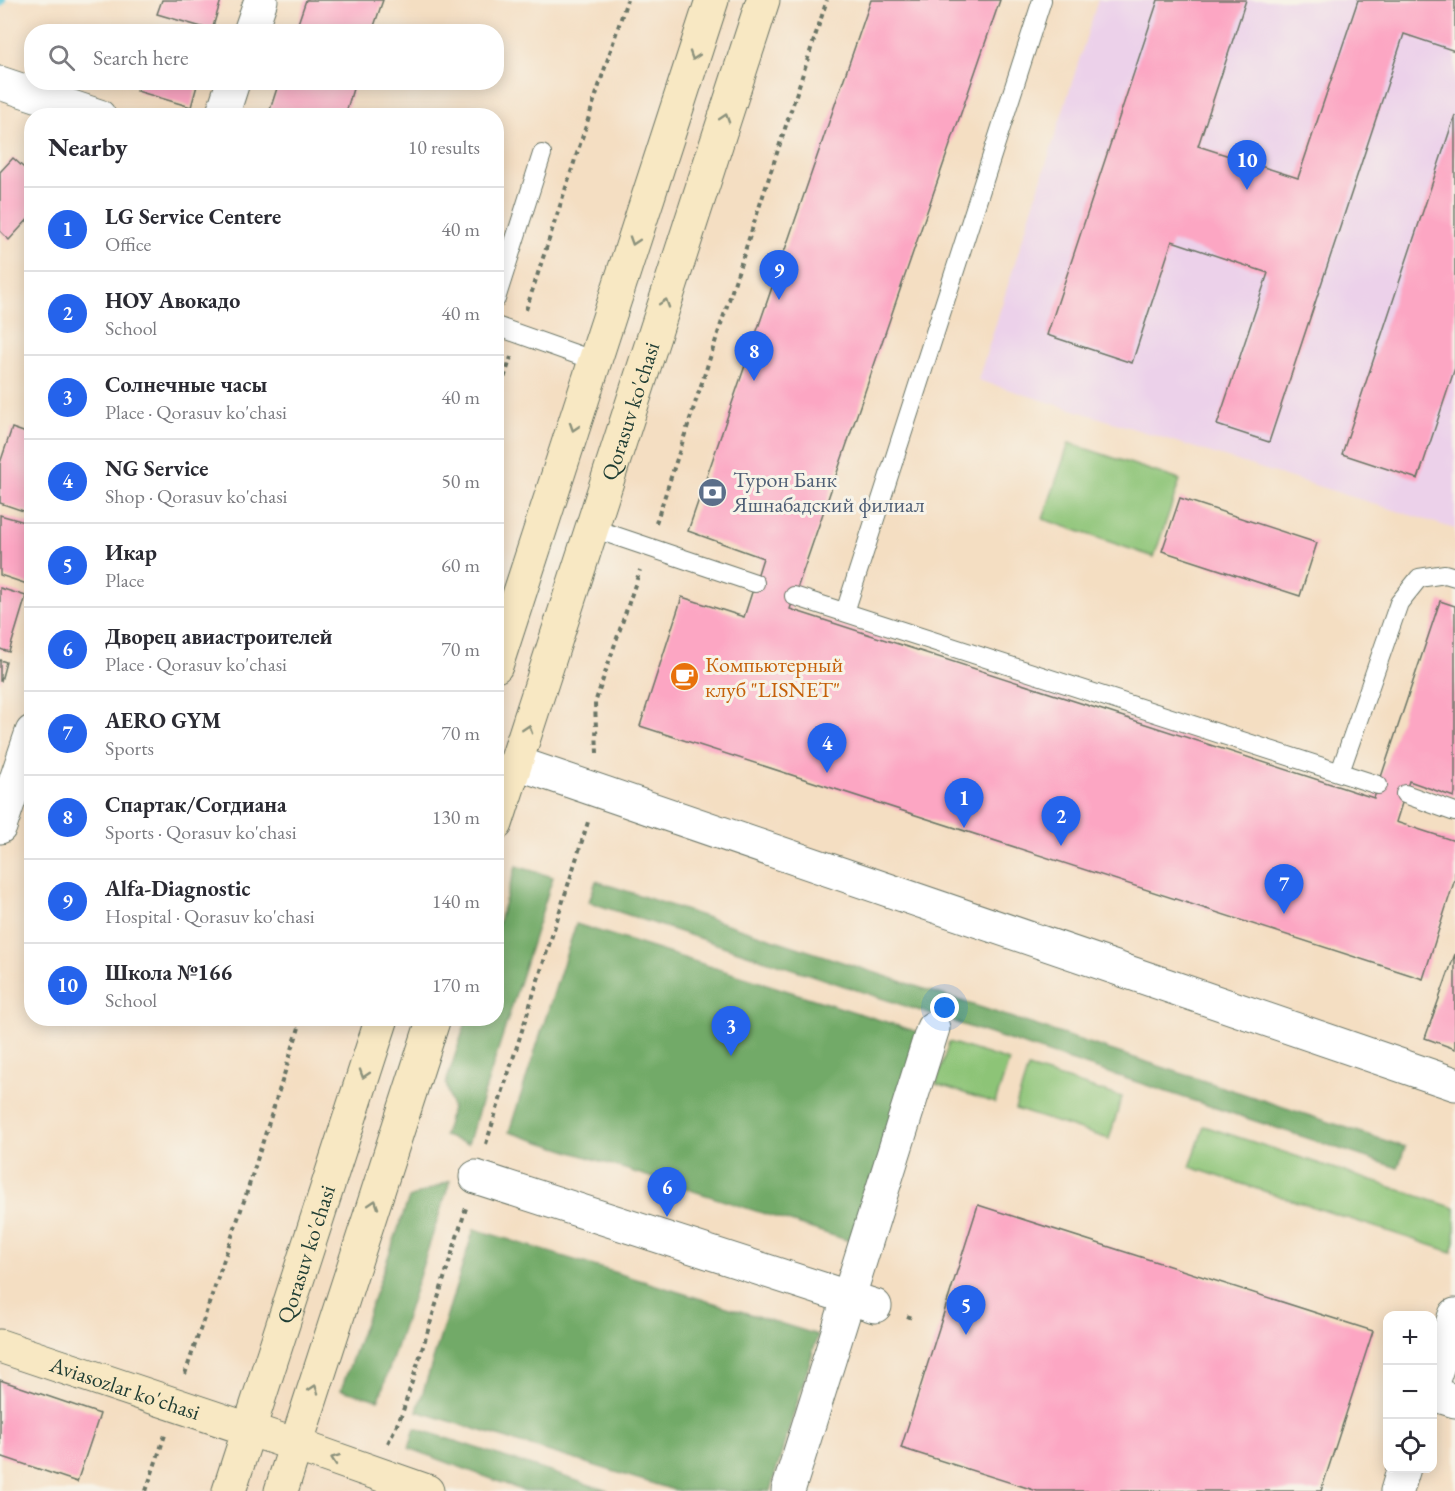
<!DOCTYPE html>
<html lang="en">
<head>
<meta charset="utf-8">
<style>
	body { margin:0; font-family:"EB Garamond",serif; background:#f7f7f7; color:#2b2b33 }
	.controls { position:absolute; right:18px; bottom:18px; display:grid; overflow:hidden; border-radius:12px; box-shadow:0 3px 15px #0003 }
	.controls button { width:54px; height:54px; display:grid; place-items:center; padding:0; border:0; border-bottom:2px solid #e1e1e2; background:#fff; color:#2b2b33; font:30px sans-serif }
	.you { position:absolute; left:945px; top:1008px; width:21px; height:21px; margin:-15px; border:4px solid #fff; border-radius:50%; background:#1a73e8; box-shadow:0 0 0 9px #1a73e833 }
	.badge { display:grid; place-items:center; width:39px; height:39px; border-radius:50%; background:#2563eb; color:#fff; font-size:20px; font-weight:700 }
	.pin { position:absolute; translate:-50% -50px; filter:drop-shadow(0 2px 3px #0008) }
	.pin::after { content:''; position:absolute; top:32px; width:21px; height:18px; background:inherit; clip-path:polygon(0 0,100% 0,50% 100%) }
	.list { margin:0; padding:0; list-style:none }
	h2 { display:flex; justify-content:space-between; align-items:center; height:78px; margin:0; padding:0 24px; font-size:26px }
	h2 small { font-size:20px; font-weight:400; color:#7c7c81 }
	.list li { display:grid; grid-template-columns:39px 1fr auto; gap:18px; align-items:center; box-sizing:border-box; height:84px; padding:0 24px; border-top:2px solid #e1e1e2 }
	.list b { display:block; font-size:22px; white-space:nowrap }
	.list p { margin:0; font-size:20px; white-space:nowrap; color:#7c7c81 }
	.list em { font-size:20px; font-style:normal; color:#7c7c81 }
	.icon { flex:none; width:33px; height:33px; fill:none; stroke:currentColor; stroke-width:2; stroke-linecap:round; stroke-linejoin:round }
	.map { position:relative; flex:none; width:1455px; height:1491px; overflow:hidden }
	.search { position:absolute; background:#fff; box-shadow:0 3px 15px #0003; left:24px; top:24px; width:480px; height:66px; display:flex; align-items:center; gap:15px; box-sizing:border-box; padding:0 21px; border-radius:24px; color:#7c7c81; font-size:22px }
	.panel { position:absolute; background:#fff; box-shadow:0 3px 15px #0003; left:24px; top:108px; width:480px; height:918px; border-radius:24px }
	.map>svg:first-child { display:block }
</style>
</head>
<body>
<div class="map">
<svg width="1455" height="1491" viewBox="0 0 1455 1491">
	<rect width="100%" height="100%" fill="#f7f3e8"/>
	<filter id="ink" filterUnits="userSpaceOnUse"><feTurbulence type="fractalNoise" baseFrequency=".0167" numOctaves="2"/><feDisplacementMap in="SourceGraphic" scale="12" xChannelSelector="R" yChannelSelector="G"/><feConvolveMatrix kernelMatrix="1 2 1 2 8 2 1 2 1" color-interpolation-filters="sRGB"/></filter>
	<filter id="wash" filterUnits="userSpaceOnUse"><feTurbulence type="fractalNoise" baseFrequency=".008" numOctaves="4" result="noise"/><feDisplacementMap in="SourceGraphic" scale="24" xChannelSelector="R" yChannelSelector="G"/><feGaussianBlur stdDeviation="1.35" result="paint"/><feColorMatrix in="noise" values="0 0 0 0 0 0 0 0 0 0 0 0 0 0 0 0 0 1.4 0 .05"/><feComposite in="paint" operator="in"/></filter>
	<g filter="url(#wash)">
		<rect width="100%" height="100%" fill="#f4dec2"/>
		<!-- built -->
		<polygon fill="#ecd1ea" points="1098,0 1455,0 1455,529 978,380"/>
		<!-- green -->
		<g fill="#8dc477" stroke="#568056" stroke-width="1.5">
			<polygon points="1069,443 1180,480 1154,557 1043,519"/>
			<polygon points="949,1042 1009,1061 995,1103 936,1084"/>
			<polygon points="1028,1068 1122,1097 1109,1139 1015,1109"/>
			<polygon points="1204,1126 1455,1208 1455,1242 1452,1252 1190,1167"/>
		</g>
		<!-- forest -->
		<g fill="#72aa68" stroke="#48744e" stroke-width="1.5">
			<polygon points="516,866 553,877 468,1144 444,1136 452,1108 446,1083 467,1019 496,1018 497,927"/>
			<polygon points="596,881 1405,1147 1398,1168 589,902"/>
			<polygon points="576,924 921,1033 853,1242 509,1132"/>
			<polygon points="450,1181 379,1400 341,1390 409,1198"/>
			<polygon points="474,1229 818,1335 770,1491 677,1491 417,1411"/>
			<polygon points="415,1428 608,1491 524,1491 409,1448"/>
		</g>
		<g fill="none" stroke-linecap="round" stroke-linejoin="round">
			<!-- stream -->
			<polyline stroke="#5fc8db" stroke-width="10" points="0,2 1,0"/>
		</g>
		<g id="blocks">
			<!-- building -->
			<g fill="#fca6c3">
				<polygon points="162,0 221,0 212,30 157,14"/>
				<polygon points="306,0 383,0 372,32 295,32"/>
				<polygon points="871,0 1000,0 790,609 1374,798 1440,601 1455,606 1455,793 1454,797 1409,781 1396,822 1455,841 1455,879 1423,979 640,726 682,597 744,617 755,583 763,558 688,531"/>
				<polygon points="1158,0 1246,0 1198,146 1298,178 1358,0 1455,0 1455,51 1404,34 1269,442 1217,425 1268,273 1172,241 1132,363 1047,335"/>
				<polygon points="139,82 198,82 191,107 137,91"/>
				<polygon points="279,82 355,82 345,116 268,116"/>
				<polygon points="1455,115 1455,368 1418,479 1342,454"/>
				<polygon points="13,158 32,175 32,215 9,240 0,231 0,172"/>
				<polygon points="12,428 32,435 32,514 0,503 0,463"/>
				<polygon points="1180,498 1317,543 1300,596 1162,551"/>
				<polygon points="0,515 32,524 32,580 30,585 0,575"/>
				<polygon points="0,588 26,596 9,652 0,649"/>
				<polygon points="0,660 6,662 1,681 0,681"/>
				<polygon points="1455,954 1455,1049 1425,1038"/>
				<polygon points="978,1205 1373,1331 1321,1491 1037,1491 901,1448"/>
				<polygon points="0,1380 100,1414 77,1482 0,1456"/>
			</g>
		</g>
	</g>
	<g filter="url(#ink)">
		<use href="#blocks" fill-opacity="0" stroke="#6a7566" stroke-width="1.5"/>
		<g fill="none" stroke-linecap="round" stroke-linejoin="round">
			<defs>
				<g id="lane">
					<polyline points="496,299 542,154"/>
					<polyline points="496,326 595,361"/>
					<polyline points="592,528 755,583"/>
					<polyline points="794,596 1378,785"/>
					<polyline points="845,612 1042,0"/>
					<polyline points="1340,772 1399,603 1419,578 1445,574 1455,577"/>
					<polyline points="1405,794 1455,812"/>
				</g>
				<g id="street">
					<polyline points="250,32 261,0"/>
					<polyline points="0,83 99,116"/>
					<polyline points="222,116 233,82"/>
					<polyline points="517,763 1455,1084"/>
					<polyline points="0,827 32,732"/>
					<polyline points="476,1177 875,1306"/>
					<polyline points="1432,1383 1455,1315"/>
					<polyline points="1432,1394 1455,1401"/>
					<polyline points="788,1491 933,1028"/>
					<polyline points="1397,1491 1404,1468"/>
				</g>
				<g id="secondary">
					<polyline points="496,666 712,0"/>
					<path id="s1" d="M 496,824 L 763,0"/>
					<path id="s2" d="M 0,1346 L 296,1445 L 427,1491"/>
					<path id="s3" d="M 229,1491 L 382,1018"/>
					<polyline points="281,1491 434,1018"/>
				</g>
			</defs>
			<!-- lane casing -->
			<use href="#lane" stroke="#6a7566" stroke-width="20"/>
			<!-- street casing -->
			<use href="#street" stroke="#6a7566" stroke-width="35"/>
			<!-- secondary casing -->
			<use href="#secondary" stroke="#6a7566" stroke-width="35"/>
			<!-- path -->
			<g stroke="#6a7566" stroke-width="4" stroke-dasharray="4.5 4.5" stroke-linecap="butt">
				<polyline points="526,310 627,0"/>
				<polyline points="496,403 511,357"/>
				<polyline points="656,523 827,0"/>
				<polyline points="597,753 595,703 640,570"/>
				<polyline points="486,1144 588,822"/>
				<polyline points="907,1316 915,1319"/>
				<polyline points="185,1374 245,1198 302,1018"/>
				<polyline points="388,1443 402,1414 466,1208"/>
				<polyline points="146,1491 165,1435"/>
			</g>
			<!-- lane -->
			<use href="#lane" stroke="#fff" stroke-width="18"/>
			<!-- street -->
			<use href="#street" stroke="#fff" stroke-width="33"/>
			<!-- secondary -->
			<use href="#secondary" stroke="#f8e8c3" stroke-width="33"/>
		</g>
		<!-- one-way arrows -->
		<defs><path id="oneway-chevron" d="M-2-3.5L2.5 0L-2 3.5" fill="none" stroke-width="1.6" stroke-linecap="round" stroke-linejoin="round" transform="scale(1.5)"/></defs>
		<g stroke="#8c927c">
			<use href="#oneway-chevron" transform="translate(694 56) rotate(108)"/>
			<use href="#oneway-chevron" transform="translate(725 118) rotate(-72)"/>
			<use href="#oneway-chevron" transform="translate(634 241) rotate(108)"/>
			<use href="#oneway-chevron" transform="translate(665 303) rotate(-72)"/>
			<use href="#oneway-chevron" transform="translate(574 427) rotate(108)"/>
			<use href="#oneway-chevron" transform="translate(528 729) rotate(-72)"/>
			<use href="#oneway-chevron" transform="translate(364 1074) rotate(108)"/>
			<use href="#oneway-chevron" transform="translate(374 1204) rotate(-72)"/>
			<use href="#oneway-chevron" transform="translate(314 1389) rotate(-72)"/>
			<use href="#oneway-chevron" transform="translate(335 1459) rotate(-160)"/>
		</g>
	</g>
	<!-- icons -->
	<defs>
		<symbol id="bank-disc" viewBox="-11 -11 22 22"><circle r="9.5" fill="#5c6f8a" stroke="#f7f3e8"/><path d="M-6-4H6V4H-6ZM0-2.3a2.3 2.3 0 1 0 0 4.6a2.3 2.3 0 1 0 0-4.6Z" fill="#fff"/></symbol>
		<symbol id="cafe-disc" viewBox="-11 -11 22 22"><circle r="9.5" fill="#e8710a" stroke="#f7f3e8"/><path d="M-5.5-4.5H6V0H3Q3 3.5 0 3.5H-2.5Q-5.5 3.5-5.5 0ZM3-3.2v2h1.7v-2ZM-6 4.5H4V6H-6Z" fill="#fff"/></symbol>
	</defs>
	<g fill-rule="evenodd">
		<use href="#bank-disc" x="696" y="476" width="33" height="33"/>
		<use href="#cafe-disc" x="668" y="660" width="33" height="33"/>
	</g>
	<g text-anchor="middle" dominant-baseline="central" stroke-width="6" stroke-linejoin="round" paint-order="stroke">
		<!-- street labels -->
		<g font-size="22" fill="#1f3d34" stroke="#f7f3e8">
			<text stroke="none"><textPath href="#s1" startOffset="434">Qorasuv ko'chasi</textPath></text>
			<text stroke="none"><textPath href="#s3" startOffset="249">Qorasuv ko'chasi</textPath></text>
			<text stroke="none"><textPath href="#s2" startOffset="132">Aviasozlar ko'chasi</textPath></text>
		</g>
		<!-- service labels -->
		<g font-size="22" fill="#4e5e75" stroke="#f7f3e8" text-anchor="start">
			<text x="733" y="479">Турон Банк<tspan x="733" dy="25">Яшнабадский филиал</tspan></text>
		</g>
		<!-- food labels -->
		<g font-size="22" fill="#c56008" stroke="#f7f3e8" text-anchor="start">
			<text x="705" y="664">Компьютерный<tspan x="705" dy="25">клуб "LISNET"</tspan></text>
		</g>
	</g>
</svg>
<div class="controls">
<button>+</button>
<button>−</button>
<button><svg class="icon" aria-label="locate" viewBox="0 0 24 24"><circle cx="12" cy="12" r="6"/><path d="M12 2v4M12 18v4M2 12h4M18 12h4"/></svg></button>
</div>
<div class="you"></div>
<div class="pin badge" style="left:964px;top:828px">1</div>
<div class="pin badge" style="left:1061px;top:846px">2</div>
<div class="pin badge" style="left:731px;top:1056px">3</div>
<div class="pin badge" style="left:827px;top:773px">4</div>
<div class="pin badge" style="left:966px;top:1335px">5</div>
<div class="pin badge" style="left:667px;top:1217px">6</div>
<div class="pin badge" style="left:1284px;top:914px">7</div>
<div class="pin badge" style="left:754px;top:381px">8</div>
<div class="pin badge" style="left:779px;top:300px">9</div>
<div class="pin badge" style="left:1247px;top:190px">10</div>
<div class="search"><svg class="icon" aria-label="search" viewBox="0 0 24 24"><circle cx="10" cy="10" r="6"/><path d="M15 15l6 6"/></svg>Search here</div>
<section class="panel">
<h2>Nearby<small>10 results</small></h2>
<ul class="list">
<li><span class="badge">1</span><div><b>LG Service Centere</b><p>Office</p></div><em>40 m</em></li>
<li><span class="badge">2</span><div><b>НОУ Авокадо</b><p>School</p></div><em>40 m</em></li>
<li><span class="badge">3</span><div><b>Солнечные часы</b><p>Place · Qorasuv ko'chasi</p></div><em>40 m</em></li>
<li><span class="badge">4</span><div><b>NG Service</b><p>Shop · Qorasuv ko'chasi</p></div><em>50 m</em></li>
<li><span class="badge">5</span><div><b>Икар</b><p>Place</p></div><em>60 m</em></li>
<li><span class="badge">6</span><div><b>Дворец авиастроителей</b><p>Place · Qorasuv ko'chasi</p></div><em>70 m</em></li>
<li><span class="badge">7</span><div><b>AERO GYM</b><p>Sports</p></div><em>70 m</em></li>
<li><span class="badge">8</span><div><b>Спартак/Согдиана</b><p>Sports · Qorasuv ko'chasi</p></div><em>130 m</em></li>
<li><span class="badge">9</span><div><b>Alfa-Diagnostic</b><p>Hospital · Qorasuv ko'chasi</p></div><em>140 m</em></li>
<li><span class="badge">10</span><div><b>Школа №166</b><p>School</p></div><em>170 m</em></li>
</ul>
</section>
</div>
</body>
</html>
